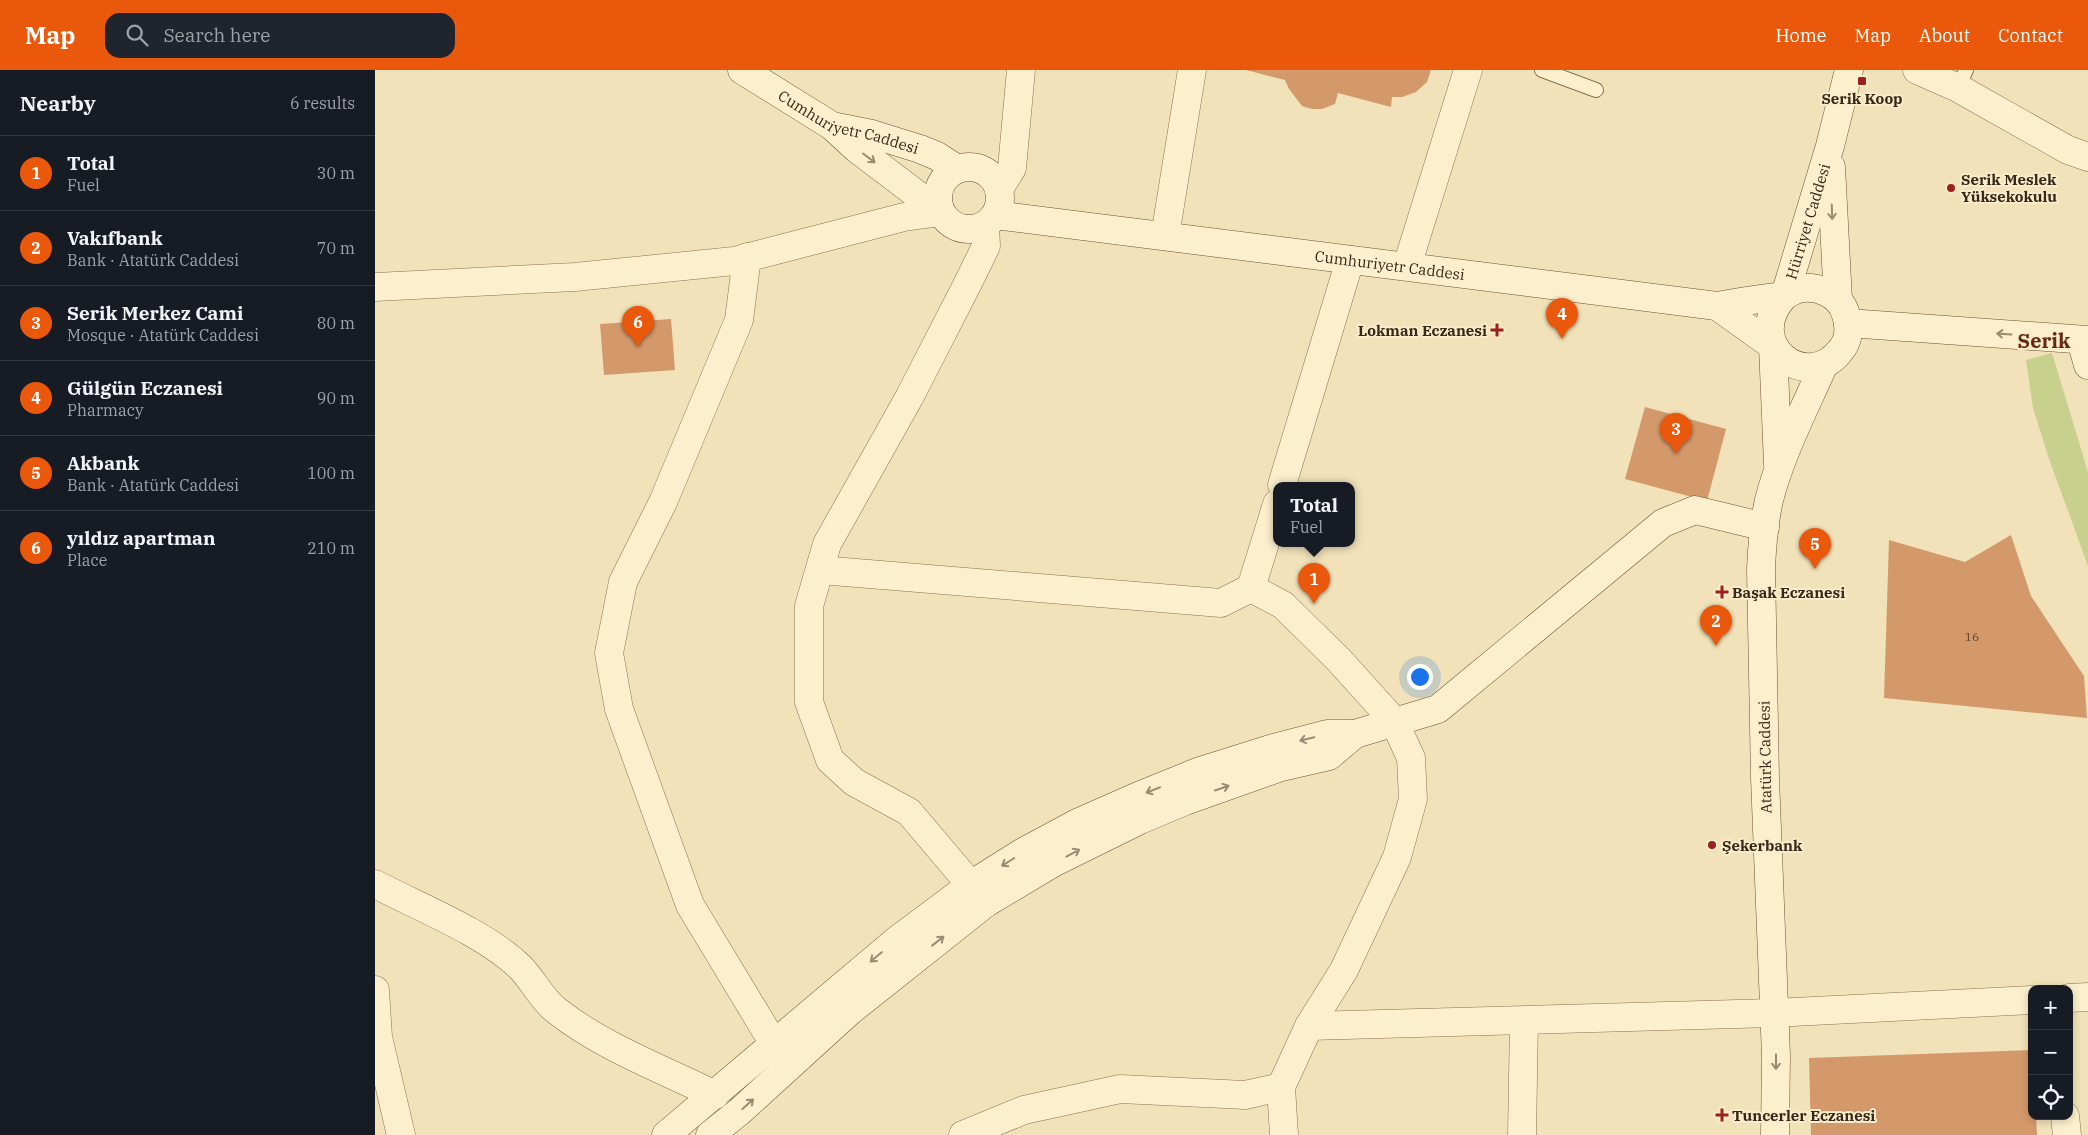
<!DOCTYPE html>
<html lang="en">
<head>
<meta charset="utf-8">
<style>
	body { margin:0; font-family:"IBM Plex Serif",serif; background:#20242c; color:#f1f3f6 }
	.controls { position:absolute; right:15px; bottom:15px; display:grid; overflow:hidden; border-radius:10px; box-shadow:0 2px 8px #0003 }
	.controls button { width:45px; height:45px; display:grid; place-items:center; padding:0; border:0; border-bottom:1px solid #363941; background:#171b24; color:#f1f3f6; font:25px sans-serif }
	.you { position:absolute; left:1044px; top:606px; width:18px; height:18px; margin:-12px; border:4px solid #fff; border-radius:50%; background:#1a73e8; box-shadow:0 0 0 8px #1a73e833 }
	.badge { display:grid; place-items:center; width:32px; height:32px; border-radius:50%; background:#ea580c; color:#fff; font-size:16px; font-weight:700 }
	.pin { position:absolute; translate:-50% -41px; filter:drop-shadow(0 1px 2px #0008) }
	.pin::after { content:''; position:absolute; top:26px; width:18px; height:15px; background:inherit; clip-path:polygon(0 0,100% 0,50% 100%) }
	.popup { position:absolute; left:898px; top:412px; width:82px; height:65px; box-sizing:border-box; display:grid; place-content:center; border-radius:10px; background:#171b24; filter:drop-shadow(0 1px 4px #0005); font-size:16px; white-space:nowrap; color:#9ea1a6 }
	.popup b { font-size:19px; color:#f1f3f6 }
	.popup::after { content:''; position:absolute; left:50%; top:100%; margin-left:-10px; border:10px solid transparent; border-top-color:#171b24 }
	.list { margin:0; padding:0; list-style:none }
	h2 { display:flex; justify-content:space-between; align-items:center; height:65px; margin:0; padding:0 20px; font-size:21px }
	h2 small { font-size:16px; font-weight:400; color:#9ea1a6 }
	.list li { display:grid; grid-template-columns:32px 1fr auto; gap:15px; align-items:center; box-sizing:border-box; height:75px; padding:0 20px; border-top:1px solid #363941 }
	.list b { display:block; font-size:19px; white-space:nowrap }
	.list p { margin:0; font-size:16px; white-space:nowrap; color:#9ea1a6 }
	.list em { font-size:16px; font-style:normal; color:#9ea1a6 }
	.icon { flex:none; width:28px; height:28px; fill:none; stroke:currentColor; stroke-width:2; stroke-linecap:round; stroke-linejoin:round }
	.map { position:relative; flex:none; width:1713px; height:1065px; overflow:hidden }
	header { display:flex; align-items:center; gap:30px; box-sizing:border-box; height:70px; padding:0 25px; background:#ea580c; color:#fff }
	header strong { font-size:24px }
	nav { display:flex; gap:28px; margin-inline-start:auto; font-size:18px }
	.search { width:350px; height:45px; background:#20242c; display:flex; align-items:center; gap:12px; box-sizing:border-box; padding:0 18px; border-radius:15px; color:#9ea1a6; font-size:19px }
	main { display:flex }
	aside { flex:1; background:#171b24 }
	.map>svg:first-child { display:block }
</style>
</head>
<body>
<header>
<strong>Map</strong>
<div class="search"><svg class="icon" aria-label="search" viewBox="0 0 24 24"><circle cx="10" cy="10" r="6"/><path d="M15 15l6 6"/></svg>Search here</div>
<nav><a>Home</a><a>Map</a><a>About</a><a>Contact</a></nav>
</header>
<main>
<aside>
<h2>Nearby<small>6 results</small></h2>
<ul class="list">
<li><span class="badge">1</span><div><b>Total</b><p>Fuel</p></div><em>30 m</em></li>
<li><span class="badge">2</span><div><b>Vakıfbank</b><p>Bank · Atatürk Caddesi</p></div><em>70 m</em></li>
<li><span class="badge">3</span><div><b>Serik Merkez Cami</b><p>Mosque · Atatürk Caddesi</p></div><em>80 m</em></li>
<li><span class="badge">4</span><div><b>Gülgün Eczanesi</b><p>Pharmacy</p></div><em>90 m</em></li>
<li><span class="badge">5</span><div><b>Akbank</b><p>Bank · Atatürk Caddesi</p></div><em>100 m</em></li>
<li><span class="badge">6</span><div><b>yıldız apartman</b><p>Place</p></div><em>210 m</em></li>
</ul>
</aside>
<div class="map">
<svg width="1713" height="1065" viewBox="0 0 1713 1065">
	<rect width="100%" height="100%" fill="#f2e2b9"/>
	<!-- green -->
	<polygon fill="#c7d08d" points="1677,283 1713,402 1713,496 1673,386 1658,338 1651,290"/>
	<!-- building -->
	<g fill="#d4996b">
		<polygon points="871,0 1056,0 1052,12 1041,22 1027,27 1017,27 1016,37 963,23 960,34 947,39 937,39 927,36 914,19 910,10"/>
		<polygon points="296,249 300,300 229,305 225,254"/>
		<polygon points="1270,337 1351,359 1332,431 1250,409"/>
		<polygon points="1636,465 1656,526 1709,606 1712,648 1509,628 1514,470 1590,492"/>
		<polygon points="1657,980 1657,1046 1661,1046 1662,1065 1436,1065 1434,988"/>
	</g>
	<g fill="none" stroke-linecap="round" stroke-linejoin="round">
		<defs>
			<g id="lane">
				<polyline points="1167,0 1221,20"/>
				<polyline points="1583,18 1591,0"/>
			</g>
			<g id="street">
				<polyline points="1542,0 1583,18 1693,80 1713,87"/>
				<polyline points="624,119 637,98 646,0"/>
				<polyline points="610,156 611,176 594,211 535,326 452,474 434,536 434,632 455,690 479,712 534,742 611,833"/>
				<polyline points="790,166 817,0"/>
				<polyline points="372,187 364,250 288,432 248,512 234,583 244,639 315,835 399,974"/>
				<polyline points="1032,196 1093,0"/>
				<polyline points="0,217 200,207 359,191 529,147 565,142"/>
				<polyline points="907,415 975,190"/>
				<polyline points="445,500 846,533 876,518"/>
				<path d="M 0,814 C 44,837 110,863 145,897 C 158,910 167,930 182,941 C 228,977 287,999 340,1025"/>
				<polyline points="0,920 3,967 26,1065"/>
				<polyline points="1694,928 1713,927"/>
				<polyline points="934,956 1398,943 1657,930"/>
				<polyline points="906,1017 909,1065"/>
				<polyline points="1690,1046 1692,1065"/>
				<polyline points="588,1065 649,1040 745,1019 870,1025 906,1017 934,956 969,900 1022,787 1038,729 1036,688 1019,651 963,589 908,535 876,518 902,434"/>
				<polyline points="1147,1065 1149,951"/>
			</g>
			<g id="secondary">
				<path id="s1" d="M 367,0 L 457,56 L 497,64 L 545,79 L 562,86 L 582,99"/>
				<polyline points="458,57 482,79 565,142"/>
				<circle cx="594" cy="128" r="31"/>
				<polyline points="1456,97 1463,230"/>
				<path id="s2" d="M 620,145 L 1342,236 C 1363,232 1384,229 1406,226 C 1412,225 1417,221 1423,219 C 1442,214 1466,225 1471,245 C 1475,257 1474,271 1465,281 C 1431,324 1365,273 1410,225 L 1455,76 L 1474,0"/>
				<polyline points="1342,236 1398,276 1403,394"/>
				<polyline points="1473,253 1713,270"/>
				<polyline points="1706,270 1713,295"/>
				<polyline points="291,1065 522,870 597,814 648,782 702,753 761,727 825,701 895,679 952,664 980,664 1063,639 1288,453 1320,440 1390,457"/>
				<polyline points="335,1065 364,1042 475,941 611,833 678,793 765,750 810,731 906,697 954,686 980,664"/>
				<path d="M 1400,1065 L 1401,986 L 1390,708 L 1386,499 C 1387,476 1389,452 1394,430 C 1406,383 1430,338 1449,294"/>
			</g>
		</defs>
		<!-- lane casing -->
		<use href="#lane" stroke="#8a7153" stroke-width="16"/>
		<!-- street casing -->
		<use href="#street" stroke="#8a7153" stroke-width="29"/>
		<!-- secondary casing -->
		<use href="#secondary" stroke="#6b5236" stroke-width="29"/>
		<!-- lane -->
		<use href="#lane" stroke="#fcefcd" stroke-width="14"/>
		<!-- street -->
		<use href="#street" stroke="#fcefcd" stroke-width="28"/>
		<!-- secondary -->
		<use href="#secondary" stroke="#fcefcd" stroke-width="28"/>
	</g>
	<!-- one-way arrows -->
	<defs><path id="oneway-shaft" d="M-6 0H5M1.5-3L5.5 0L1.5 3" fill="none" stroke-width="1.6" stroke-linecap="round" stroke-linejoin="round" transform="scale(1.25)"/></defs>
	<g stroke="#9a8c73">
		<use href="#oneway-shaft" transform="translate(494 88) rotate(37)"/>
		<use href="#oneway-shaft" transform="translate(1457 142) rotate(88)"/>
		<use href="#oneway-shaft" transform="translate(1629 264) rotate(-176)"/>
		<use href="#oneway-shaft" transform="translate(932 669) rotate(166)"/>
		<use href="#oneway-shaft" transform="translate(847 718) rotate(-19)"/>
		<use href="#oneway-shaft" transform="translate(778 720) rotate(159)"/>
		<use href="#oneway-shaft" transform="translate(698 783) rotate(-28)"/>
		<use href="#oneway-shaft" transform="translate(633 792) rotate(148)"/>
		<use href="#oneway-shaft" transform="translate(563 871) rotate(-38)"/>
		<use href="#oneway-shaft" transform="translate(501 887) rotate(140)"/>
		<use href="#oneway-shaft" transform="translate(1401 992) rotate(90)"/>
		<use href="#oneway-shaft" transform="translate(373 1034) rotate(-42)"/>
	</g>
	<!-- markers -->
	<g fill="#9e1f1d" stroke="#f9ecca" stroke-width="2">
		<rect x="1482" y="6" width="10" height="10" rx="2.5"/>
		<circle cx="1576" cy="118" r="5"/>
		<path d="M1119.5 252.5h5v5h5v5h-5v5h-5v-5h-5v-5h5z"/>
		<path d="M1344.5 514.5h5v5h5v5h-5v5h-5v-5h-5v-5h5z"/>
		<circle cx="1337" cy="775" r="5"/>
		<path d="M1344.5 1037.5h5v5h5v5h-5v5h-5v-5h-5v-5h5z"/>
	</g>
	<g text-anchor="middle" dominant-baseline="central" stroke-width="4" stroke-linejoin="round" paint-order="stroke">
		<!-- number labels -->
		<g font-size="12" fill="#5e442e">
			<text x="1597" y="566">16</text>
		</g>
		<!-- poi labels -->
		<g font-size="15" font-weight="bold" fill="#372819" stroke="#f9ecca" text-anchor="start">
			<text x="1487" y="28" text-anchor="middle">Serik Koop</text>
			<text x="1586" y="109">Serik Meslek<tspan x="1586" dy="17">Yüksekokulu</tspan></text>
			<text x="1112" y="260" text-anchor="end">Lokman Eczanesi</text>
			<text x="1357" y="522">Başak Eczanesi</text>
			<text x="1347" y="775">Şekerbank</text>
			<text x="1357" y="1045">Tuncerler Eczanesi</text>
		</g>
		<!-- street labels -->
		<g font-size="15" fill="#372819" stroke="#f9ecca">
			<text stroke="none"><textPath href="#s1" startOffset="120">Cumhuriyetr Caddesi</textPath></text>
			<text stroke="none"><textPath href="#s2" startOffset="1121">Hürriyet Caddesi</textPath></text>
			<text stroke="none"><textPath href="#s2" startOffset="398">Cumhuriyetr Caddesi</textPath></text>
			<text transform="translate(1390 687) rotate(-91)">Atatürk Caddesi</text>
		</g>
		<!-- district labels -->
		<g font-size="20" font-weight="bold" fill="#682814" stroke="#f9ecca">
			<text x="1669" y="270">Serik</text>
		</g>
	</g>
</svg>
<div class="controls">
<button>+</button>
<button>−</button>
<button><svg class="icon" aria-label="locate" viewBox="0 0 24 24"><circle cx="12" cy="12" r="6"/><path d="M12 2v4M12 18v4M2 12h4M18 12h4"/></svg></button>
</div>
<div class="you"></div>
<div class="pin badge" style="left:939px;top:534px">1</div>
<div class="popup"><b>Total</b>Fuel</div>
<div class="pin badge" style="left:1341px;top:576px">2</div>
<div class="pin badge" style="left:1301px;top:384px">3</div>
<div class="pin badge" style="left:1187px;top:269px">4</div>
<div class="pin badge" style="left:1440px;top:499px">5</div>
<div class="pin badge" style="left:263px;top:277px">6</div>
</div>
</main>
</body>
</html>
